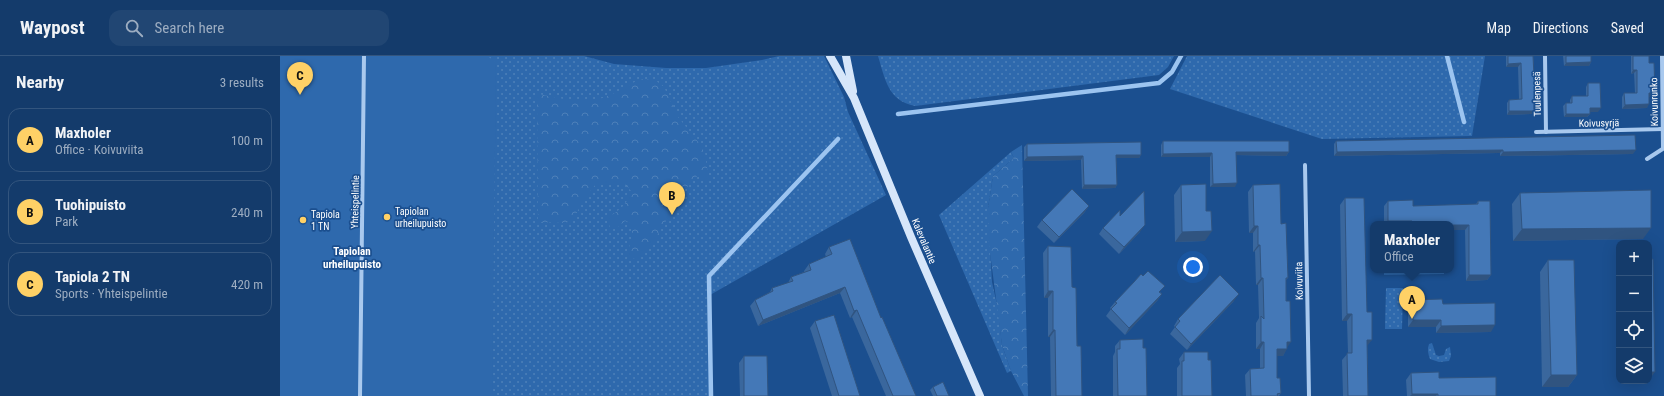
<!DOCTYPE html>
<html lang="en">
<head>
<meta charset="utf-8">
<style>
	body { margin:0; font-family:"Roboto Condensed",sans-serif; background:#214673; color:#f1f3f6 }
	.controls { position:absolute; right:12px; bottom:12px; display:grid; overflow:hidden; border-radius:8px; box-shadow:0 4px 16px #0002 }
	.controls button { width:36px; height:36px; display:grid; place-items:center; padding:0; border:0; border-bottom:1px solid #33557e; background:#143b6b; color:#f1f3f6; font:20px sans-serif }
	.you { position:absolute; left:913px; top:211px; width:14px; height:14px; margin:-10px; border:3px solid #fff; border-radius:50%; background:#1a73e8; box-shadow:0 0 0 6px #1a73e833 }
	.badge { display:grid; place-items:center; width:26px; height:26px; border-radius:50%; background:#ffd166; color:#111; font-size:13px; font-weight:700 }
	.pin { position:absolute; translate:-50% -33px; filter:drop-shadow(0 1px 2px #0008) }
	.pin::after { content:''; position:absolute; top:21px; width:14px; height:12px; background:inherit; clip-path:polygon(0 0,100% 0,50% 100%) }
	.popup { position:absolute; left:1090px; top:165px; width:84px; height:52px; box-sizing:border-box; display:grid; place-content:center; border-radius:8px; background:#143b6b; filter:drop-shadow(0 1px 3px #0005); font-size:13px; white-space:nowrap; color:#9dadc1 }
	.popup b { font-size:15px; color:#f1f3f6 }
	.popup::after { content:''; position:absolute; left:50%; top:100%; margin-left:-8px; border:8px solid transparent; border-top-color:#143b6b }
	.list { margin:0; padding:0; list-style:none }
	h2 { display:flex; justify-content:space-between; align-items:center; height:52px; margin:0; padding:0 16px; font-size:17px }
	h2 small { font-size:13px; font-weight:400; color:#9dadc1 }
	.list li { display:grid; grid-template-columns:26px 1fr auto; gap:12px; align-items:center; box-sizing:border-box; height:64px; margin:0 8px 8px; padding:0 8px; border:1px solid #33557e; border-radius:12px }
	.list b { display:block; font-size:15px; white-space:nowrap }
	.list p { margin:0; font-size:13px; white-space:nowrap; color:#9dadc1 }
	.list em { font-size:13px; font-style:normal; color:#9dadc1 }
	.icon { flex:none; width:22px; height:22px; fill:none; stroke:currentColor; stroke-width:2; stroke-linecap:round; stroke-linejoin:round }
	.map { position:relative; flex:none; width:1384px; height:340px; overflow:hidden }
	header { display:flex; align-items:center; gap:24px; box-sizing:border-box; height:56px; padding:0 20px; background:#143b6b; border-bottom:1px solid #33557e }
	header strong { font-size:19px }
	nav { display:flex; gap:22px; margin-inline-start:auto; font-size:14px }
	.search { width:280px; height:36px; background:#214673; display:flex; align-items:center; gap:10px; box-sizing:border-box; padding:0 14px; border-radius:12px; color:#9dadc1; font-size:15px }
	main { display:flex }
	aside { flex:1; background:#143b6b }
	.map>svg:first-child { display:block }
</style>
</head>
<body>
<header>
<strong>Waypost</strong>
<div class="search"><svg class="icon" aria-label="search" viewBox="0 0 24 24"><circle cx="10" cy="10" r="6"/><path d="M15 15l6 6"/></svg>Search here</div>
<nav><a>Map</a><a>Directions</a><a>Saved</a></nav>
</header>
<main>
<aside>
<h2>Nearby<small>3 results</small></h2>
<ul class="list">
<li><span class="badge">A</span><div><b>Maxholer</b><p>Office · Koivuviita</p></div><em>100 m</em></li>
<li><span class="badge">B</span><div><b>Tuohipuisto</b><p>Park</p></div><em>240 m</em></li>
<li><span class="badge">C</span><div><b>Tapiola 2 TN</b><p>Sports · Yhteispelintie</p></div><em>420 m</em></li>
</ul>
</aside>
<div class="map">
<svg width="1384" height="340" viewBox="0 0 1384 340">
	<defs>
		<pattern id="grass-dots" width="8" height="8" patternUnits="userSpaceOnUse"><rect width="8" height="8" fill="#2e69ad"/><path d="M2 2h.1M6 6h.1" fill="none" stroke="#4d80b9" stroke-width="1.8" stroke-linecap="round"/></pattern>
		<pattern id="forest-crowns" width="20" height="18" patternUnits="userSpaceOnUse"><rect width="20" height="18" fill="#2e69ad"/><path d="M2 6a3 3 0 1 1 6 0M12 15a3 3 0 1 1 6 0" fill="none" stroke="#4d80b9"/></pattern>
	</defs>
	<rect width="100%" height="100%" fill="#1b4f8f"/>
	<!-- grass -->
	<g fill="url(#grass-dots)">
		<polygon points="194,0 304,0 334,8 386,12 426,12 482,4 499,0 544,0 564,41 568,56 606,139 430,239 429,340 212,340"/>
		<path d="M 598,0 L 894,0 L 888,11 L 879,19 L 635,50 C 608,45 605,23 598,0 Z"/>
		<polygon points="907,0 1205,0 1192,80 1042,83 890,33"/>
		<polygon points="731,96 734,102 713,120 708,152 712,226 718,253 722,289 731,315 727,317 659,159"/>
		<polygon points="1106,232 1123,232 1122,273 1105,273"/>
		<path d="M 1152,287 L 1156,299 L 1159,300 L 1164,299 L 1166,293 L 1170,291 L 1171,300 L 1169,305 L 1159,306 L 1150,303 C 1148,298 1147,293 1149,288 Z"/>
	</g>
	<!-- forest -->
	<g fill="url(#forest-crowns)">
		<path d="M 359,23 L 375,24 L 384,31 L 398,61 L 419,87 L 425,97 L 429,126 L 418,119 L 398,141 L 392,158 L 382,170 L 373,188 L 355,203 L 347,201 L 352,179 L 352,168 L 345,165 L 336,173 L 330,172 L 328,162 C 338,155 349,147 351,135 L 345,128 L 316,128 L 304,143 L 294,162 L 286,167 L 258,166 L 257,38 C 271,40 292,46 304,45 C 323,45 344,33 359,23 Z"/>
		<polygon points="742,89 748,340 744,340 731,315 722,289 708,181 708,152 713,120 734,102 731,96"/>
	</g>
	<!-- pitch -->
	<g fill="#2e69ad">
		<polygon points="0,0 207,0 216,6 212,340 0,340"/>
		<polygon points="1104,214 1164,214 1164,218 1104,219"/>
	</g>
	<g fill="none" stroke-linecap="round" stroke-linejoin="round">
		<!-- stream -->
		<g stroke="#9cc4f0" stroke-width="4.5">
			<polyline points="1167,0 1184,66"/>
			<polyline points="618,58 879,27 892,16 901,0"/>
			<polyline points="431,340 429,220 558,83"/>
		</g>
		<!-- minor -->
		<g stroke="#a9c9ee" stroke-width="4">
			<polyline points="1265,0 1266,76"/>
			<polyline points="1382,0 1383,92"/>
			<polyline points="1256,76 1383,73"/>
			<polyline points="1367,103 1384,92"/>
			<polyline points="1025,109 1029,340"/>
			<polyline points="80,340 84,0"/>
		</g>
		<!-- secondary -->
		<g stroke="#d6e6fa" stroke-width="8">
			<polyline points="550,0 574,42 631,181 700,340"/>
			<polyline points="566,0 573,35"/>
		</g>
	</g>
	<!-- wall -->
	<g fill="#3a679d">
		<polygon points="1226,0 1253,0 1254,20 1259,44 1257,48 1254,48 1254,55 1252,58 1227,59 1227,47 1229,44 1239,43 1238,11 1226,11"/>
		<polygon points="1283,0 1311,0 1311,6 1309,10 1284,10"/>
		<polygon points="1351,0 1369,0 1369,7 1375,37 1372,41 1369,41 1367,52 1342,53 1342,41 1344,37 1355,37 1354,17 1351,18"/>
		<polygon points="1308,27 1318,56 1310,56 1310,58 1307,61 1284,61 1283,50 1286,47 1290,47 1290,44 1292,40 1306,40 1306,31"/>
		<polygon points="883,85 1009,96 1006,100 956,99 955,131 930,131 930,101 881,101 881,89"/>
		<polygon points="1056,85 1353,98 1220,100 1220,97 1054,100 1054,88"/>
		<polygon points="747,88 861,99 859,102 836,102 837,129 835,132 802,133 801,104 744,105 744,91"/>
		<polygon points="901,129 925,185 895,186 894,139"/>
		<polygon points="973,129 1001,168 1008,222 1006,224 1007,291 1003,300 997,300 997,322 1001,337 999,340 966,340 965,319 970,313 980,312 980,293 976,293 976,267 979,262 978,229 976,229 975,195 973,196 973,177 969,177 968,136"/>
		<polygon points="1240,137 1363,183 1233,185 1232,148"/>
		<polygon points="1065,142 1087,290 1088,340 1063,340 1062,304 1068,297 1067,265 1062,265 1060,149"/>
		<polygon points="1108,145 1133,150 1196,148 1198,145 1211,219 1207,224 1186,225 1185,174 1171,174 1171,168 1104,168 1104,150"/>
		<polygon points="809,150 804,157 774,187 757,171 762,164"/>
		<polygon points="840,160 860,176 839,198 819,178 823,172"/>
		<polygon points="768,190 792,231 802,340 771,340 770,281 768,281 768,242 764,242 763,197"/>
		<polygon points="549,191 601,262 636,340 606,340 572,261 570,262 560,237 478,270 470,250 475,244 490,236 492,232 508,227 511,221 524,216 524,215 529,208 546,201 545,198"/>
		<polygon points="1268,204 1297,319 1288,331 1262,331 1260,216"/>
		<polygon points="880,236 882,238 877,245 845,279 826,260 831,253 830,252 835,246"/>
		<polygon points="1133,244 1163,248 1211,276 1156,277 1156,271 1128,271 1128,251"/>
		<polygon points="954,245 907,294 890,278 895,271 894,270 898,263"/>
		<polygon points="535,265 580,340 552,340 530,272"/>
		<polygon points="840,284 863,292 867,340 833,340 833,300 835,296 835,290"/>
		<polygon points="904,296 928,304 932,340 897,340 897,312 900,308 899,303"/>
		<polygon points="464,300 488,340 460,340 459,307"/>
		<polygon points="1131,317 1159,322 1216,340 1127,340 1126,324"/>
		<polygon points="653,331 669,340 653,340 650,334"/>
	</g>
	<!-- shaded-wall -->
	<g fill="#305480">
		<polygon points="1311,6 1309,10 1284,10 1286,7"/>
		<polygon points="1241,7 1238,11 1226,11 1228,8"/>
		<polygon points="1353,14 1357,14 1354,17 1351,18"/>
		<polygon points="1369,37 1375,37 1372,41 1367,41"/>
		<polygon points="1254,44 1259,44 1257,48 1252,48"/>
		<polygon points="1369,48 1367,52 1342,53 1345,49"/>
		<polygon points="1310,52 1321,52 1318,56 1307,56"/>
		<polygon points="1229,55 1254,55 1252,58 1227,59"/>
		<polygon points="1286,58 1310,58 1307,61 1284,61"/>
		<polygon points="1223,94 1220,97 1054,100 1057,96"/>
		<polygon points="1356,94 1353,98 1220,100 1223,96"/>
		<polygon points="956,96 1009,96 1006,100 954,99"/>
		<polygon points="932,97 930,101 881,101 883,98"/>
		<polygon points="836,99 861,99 859,102 834,102"/>
		<polygon points="803,100 801,104 744,105 747,101"/>
		<polygon points="957,127 955,131 930,131 933,128"/>
		<polygon points="804,129 837,129 835,132 802,133"/>
		<polygon points="809,150 804,157 774,187 779,181"/>
		<polygon points="1108,165 1132,165 1130,168 1106,168"/>
		<polygon points="865,169 860,176 839,198 844,191"/>
		<polygon points="1171,169 1189,169 1185,174 1171,174"/>
		<polygon points="974,170 978,170 973,177 969,177"/>
		<polygon points="1371,172 1363,183 1233,185 1242,173"/>
		<polygon points="932,175 925,185 895,186 902,176"/>
		<polygon points="978,189 980,189 975,195 973,196"/>
		<polygon points="1189,219 1211,219 1207,224 1186,225"/>
		<polygon points="981,222 983,222 978,229 976,229"/>
		<polygon points="565,231 560,237 478,270 483,264"/>
		<polygon points="768,235 773,235 768,242 764,242"/>
		<polygon points="882,238 877,245 845,279 849,272"/>
		<polygon points="959,238 954,245 907,294 911,288"/>
		<polygon points="577,254 572,261 570,262 574,255"/>
		<polygon points="1067,258 1072,258 1067,265 1062,265"/>
		<polygon points="1133,264 1161,264 1156,271 1128,271"/>
		<polygon points="1215,269 1211,276 1156,277 1161,270"/>
		<polygon points="773,274 775,274 770,281 768,281"/>
		<polygon points="1087,284 1092,284 1087,290"/>
		<polygon points="981,286 984,286 980,293 976,293"/>
		<polygon points="1007,286 1011,286 1006,293 1007,293 1003,300 992,300 997,293"/>
		<polygon points="1369,316 1375,316 1369,324"/>
		<polygon points="1271,319 1297,319 1288,331 1262,331"/>
		<polygon points="1343,325 1368,325 1366,327 1341,328"/>
		<polygon points="1132,338 1158,338 1156,340 1130,340"/>
	</g>
	<!-- building -->
	<g fill="#4478b7" stroke="#305480">
		<polygon points="1228,0 1253,0 1254,20 1259,20 1259,44 1254,44 1254,55 1229,55 1229,44 1242,43 1241,7 1228,8"/>
		<polygon points="1286,0 1311,0 1311,6 1286,7"/>
		<polygon points="1353,0 1369,0 1369,7 1374,7 1375,37 1369,37 1369,48 1345,49 1344,37 1357,37 1357,14 1353,14"/>
		<polygon points="1308,27 1320,27 1321,52 1310,52 1310,58 1286,58 1286,47 1292,47 1292,40 1308,40"/>
		<polygon points="1355,79 1356,94 1223,96 1223,94 1057,96 1056,85"/>
		<polygon points="883,85 1009,85 1009,96 956,96 957,127 933,128 932,97 883,98"/>
		<polygon points="861,86 861,99 836,99 837,129 804,129 803,100 747,101 747,88"/>
		<polygon points="926,128 926,155 931,155 932,175 902,176 901,129"/>
		<polygon points="1000,128 1001,168 1006,167 1008,222 1006,222 1006,245 1010,245 1011,286 1007,286 1007,293 997,293 997,322 1000,322 1001,337 997,338 998,340 971,340 970,313 984,312 984,286 981,286 981,260 984,263 983,222 981,222 980,189 978,189 978,170 974,170 973,129"/>
		<polygon points="792,133 809,150 779,181 762,164"/>
		<polygon points="1371,134 1371,172 1242,173 1240,137"/>
		<polygon points="864,135 865,169 844,191 823,172 840,154 840,160"/>
		<polygon points="1065,142 1084,142 1087,256 1092,256 1092,284 1087,284 1088,340 1068,340 1067,297 1072,297 1072,258 1067,258"/>
		<polygon points="1133,144 1133,150 1198,148 1198,145 1210,145 1211,219 1189,219 1189,169 1171,169 1171,168 1132,168 1132,165 1108,165 1108,145"/>
		<polygon points="570,183 601,262 602,261 636,340 613,340 577,254 574,255 565,231 483,264 475,244 493,235 492,232 513,225 511,221 531,214 529,208 552,198 549,191"/>
		<polygon points="768,190 791,191 792,231 796,232 797,290 801,290 802,340 776,340 775,274 773,274 773,235 768,235"/>
		<polygon points="1369,203 1373,203 1375,316 1369,316"/>
		<polygon points="1268,204 1294,204 1297,319 1271,319"/>
		<polygon points="868,215 885,230 879,236 882,238 849,272 831,253 837,247 835,246 854,226 861,218 863,220"/>
		<polygon points="940,219 959,238 911,288 895,271 900,265 898,263"/>
		<polygon points="1162,243 1163,248 1215,247 1215,269 1161,270 1161,264 1133,264 1133,244"/>
		<polygon points="554,259 580,340 559,340 535,265"/>
		<polygon points="863,283 863,292 866,292 867,340 838,340 837,293 840,293 840,284"/>
		<polygon points="904,296 928,296 928,304 931,304 932,340 902,340 902,305 904,305"/>
		<polygon points="464,300 487,300 488,340 464,340"/>
		<polygon points="1159,316 1159,322 1216,321 1216,340 1158,340 1158,338 1132,338 1131,317"/>
		<polygon points="663,326 669,340 657,340 653,331"/>
	</g>
	<!-- markers -->
	<g fill="#ffd166" stroke="#1b4f8f" stroke-width="1.5">
		<circle cx="107" cy="161" r="4"/>
		<circle cx="23" cy="164" r="4"/>
	</g>
	<g text-anchor="middle" dominant-baseline="central" stroke-width="3.5" stroke-linejoin="round" paint-order="stroke">
		<!-- street labels -->
		<g font-size="10" fill="#fff" stroke="#1b4f8f">
			<text transform="translate(1257 38) rotate(-91)">Tuulenpesä</text>
			<text transform="translate(1374 46) rotate(-91)">Koivunrunko</text>
			<text transform="translate(1319 67) rotate(-1)">Koivusyrjä</text>
			<text transform="translate(75 146) rotate(-89)">Yhteispelintie</text>
			<text transform="translate(644 185) rotate(67)">Kalevalantie</text>
			<text transform="translate(1019 225) rotate(-91)">Koivuviita</text>
		</g>
		<!-- poi labels -->
		<g font-size="10" fill="#fff" stroke="#1b4f8f" text-anchor="start">
			<text x="115" y="155">Tapiolan<tspan x="115" dy="12">urheilupuisto</tspan></text>
			<text x="31" y="158">Tapiola<tspan x="31" dy="12">1 TN</tspan></text>
		</g>
		<!-- neighbourhood labels -->
		<g font-size="11" font-weight="bold" fill="#fff" stroke="#1b4f8f">
			<text x="72" y="195">Tapiolan<tspan x="72" dy="13">urheilupuisto</tspan></text>
		</g>
	</g>
</svg>
<div class="controls">
<button>+</button>
<button>−</button>
<button><svg class="icon" aria-label="locate" viewBox="0 0 24 24"><circle cx="12" cy="12" r="6"/><path d="M12 2v4M12 18v4M2 12h4M18 12h4"/></svg></button>
<button><svg class="icon" aria-label="layers" viewBox="0 0 24 24"><path d="M12 4l9 5-9 5-9-5zM3 14l9 5 9-5"/></svg></button>
</div>
<div class="you"></div>
<div class="pin badge" style="left:1132px;top:263px">A</div>
<div class="popup"><b>Maxholer</b>Office</div>
<div class="pin badge" style="left:392px;top:159px">B</div>
<div class="pin badge" style="left:20px;top:39px">C</div>
</div>
</main>
</body>
</html>
